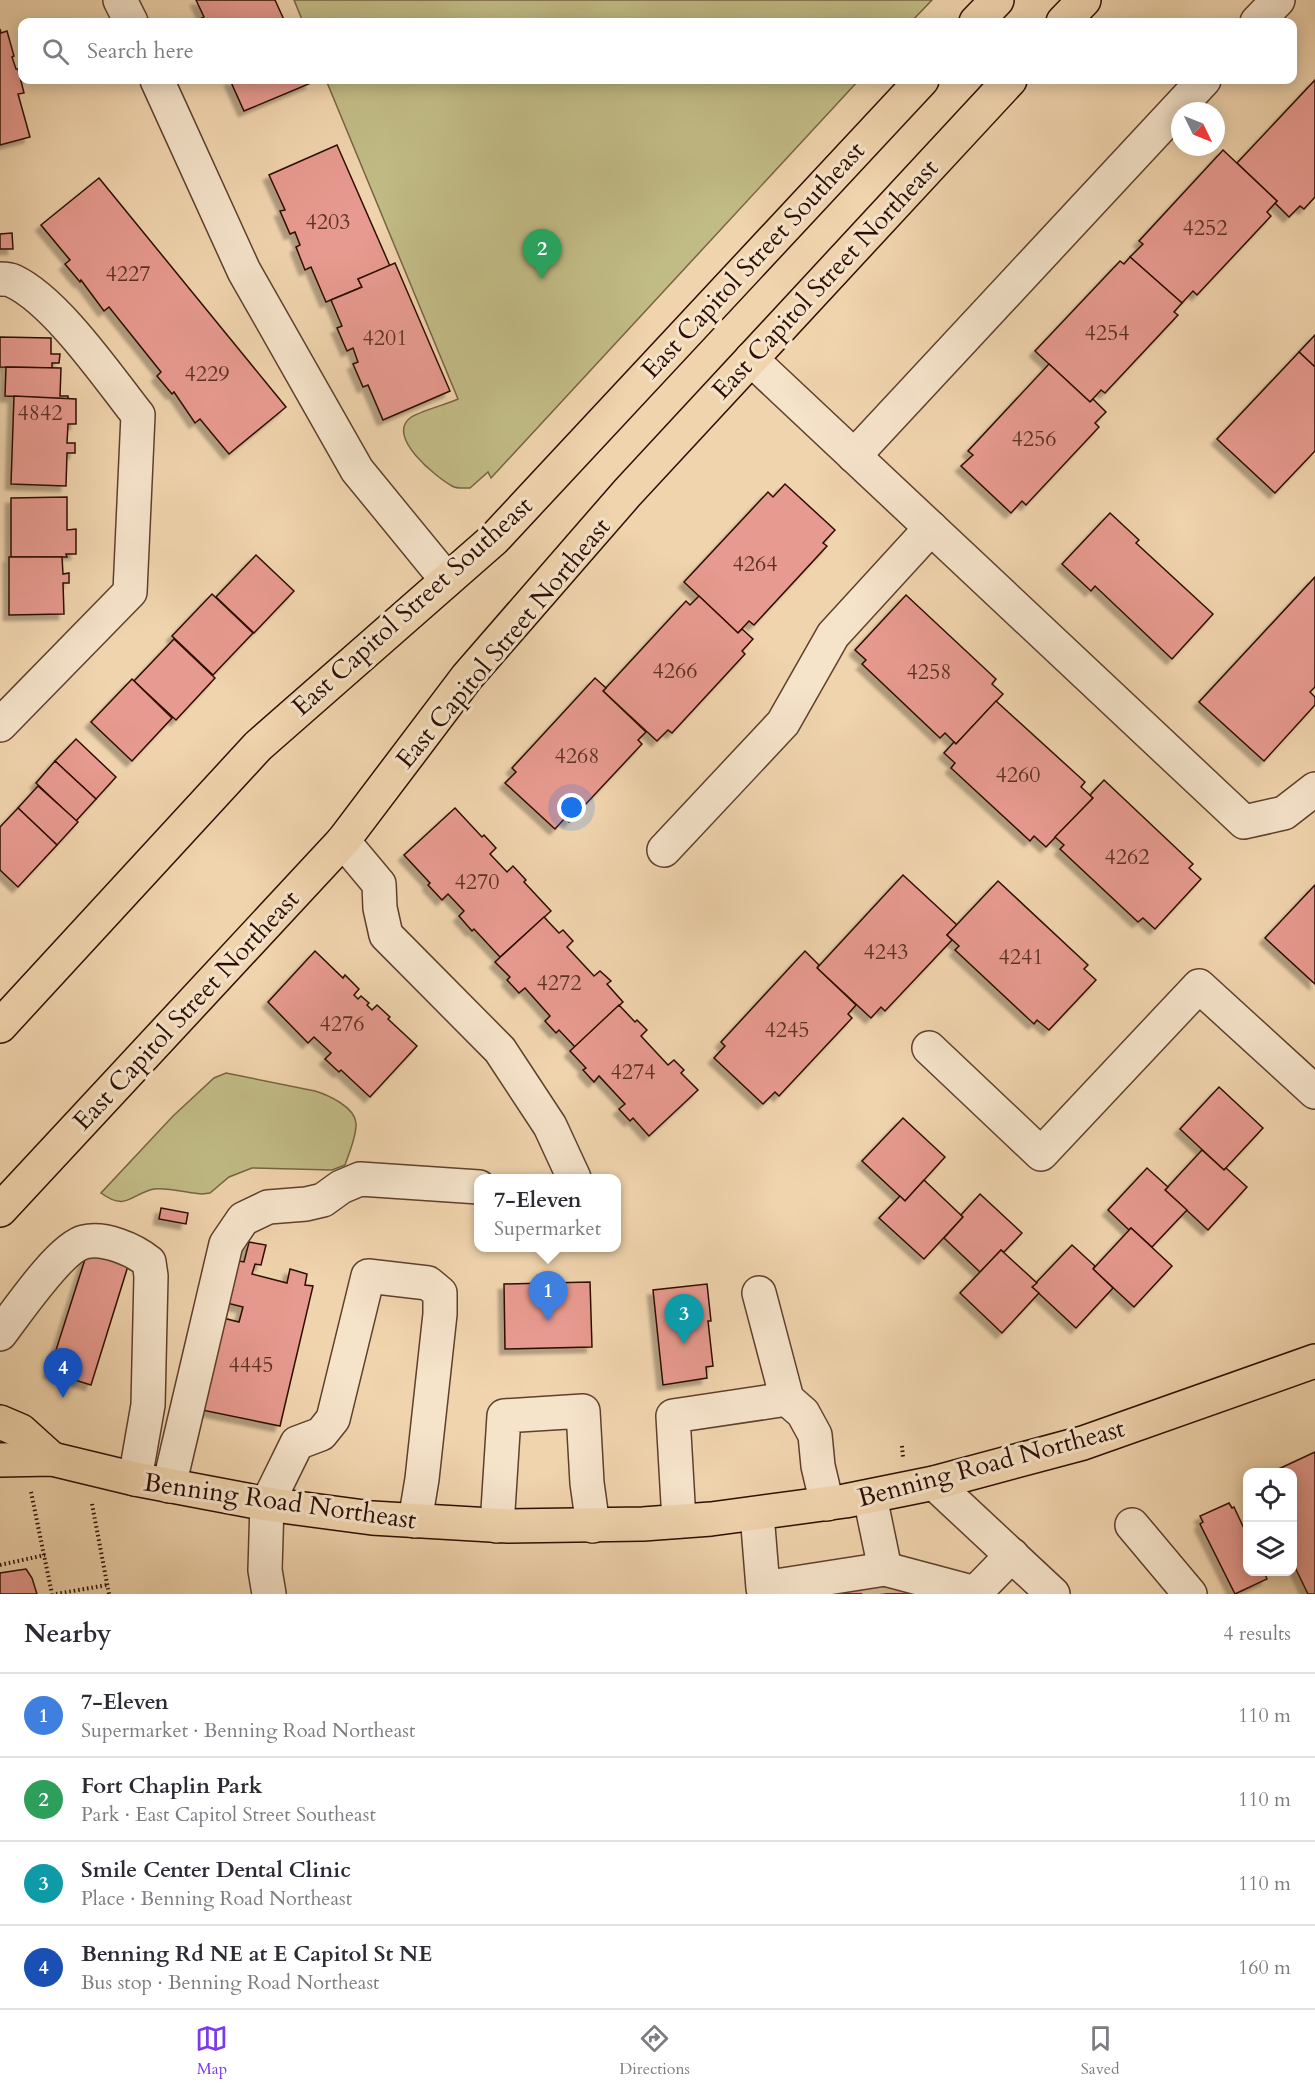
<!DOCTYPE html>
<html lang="en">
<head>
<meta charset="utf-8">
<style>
	body { margin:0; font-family:Cardo,serif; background:#f7f7f7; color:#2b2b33 }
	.controls { position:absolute; right:18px; bottom:18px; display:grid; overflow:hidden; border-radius:12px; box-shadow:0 3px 15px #0003 }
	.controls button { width:54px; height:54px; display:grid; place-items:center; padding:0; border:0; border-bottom:2px solid #e1e1e2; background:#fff; color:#2b2b33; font:30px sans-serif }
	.compass { position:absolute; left:1171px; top:102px; width:54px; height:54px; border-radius:50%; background:#fff; box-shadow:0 3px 15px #0003; rotate:133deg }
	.you { position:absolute; left:572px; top:808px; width:21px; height:21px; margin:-15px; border:4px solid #fff; border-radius:50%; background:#1a73e8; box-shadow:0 0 0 9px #1a73e833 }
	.badge { display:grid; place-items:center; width:39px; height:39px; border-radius:50%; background:#7c3aed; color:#fff; font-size:20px; font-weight:700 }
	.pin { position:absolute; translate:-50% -50px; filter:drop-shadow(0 2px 3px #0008) }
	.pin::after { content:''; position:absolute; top:32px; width:21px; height:18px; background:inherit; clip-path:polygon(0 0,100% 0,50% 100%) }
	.popup { position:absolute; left:474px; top:1174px; width:147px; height:78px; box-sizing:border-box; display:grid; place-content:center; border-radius:12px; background:#fff; filter:drop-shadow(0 2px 4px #0005); font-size:20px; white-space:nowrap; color:#7c7c81 }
	.popup b { font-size:22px; color:#2b2b33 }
	.popup::after { content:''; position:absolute; left:50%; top:100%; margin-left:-12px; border:12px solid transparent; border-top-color:#fff }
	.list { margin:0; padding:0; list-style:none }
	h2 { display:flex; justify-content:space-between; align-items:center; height:78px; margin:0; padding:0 24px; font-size:26px }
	h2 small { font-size:20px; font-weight:400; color:#7c7c81 }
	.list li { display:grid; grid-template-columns:39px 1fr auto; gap:18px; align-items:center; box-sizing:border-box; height:84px; padding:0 24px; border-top:2px solid #e1e1e2 }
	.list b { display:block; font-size:22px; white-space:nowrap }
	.list p { margin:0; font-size:20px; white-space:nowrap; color:#7c7c81 }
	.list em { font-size:20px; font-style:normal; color:#7c7c81 }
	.icon { flex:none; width:33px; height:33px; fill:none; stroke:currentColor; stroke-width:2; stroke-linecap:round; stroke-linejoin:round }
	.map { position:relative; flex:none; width:1315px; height:1594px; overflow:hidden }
	.search { position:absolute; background:#fff; box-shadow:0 3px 15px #0003; left:18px; right:18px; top:18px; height:66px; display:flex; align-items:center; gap:15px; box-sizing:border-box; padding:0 21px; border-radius:12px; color:#7c7c81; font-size:22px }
	.sheet { height:414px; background:#fff }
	nav { display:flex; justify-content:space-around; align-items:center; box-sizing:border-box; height:84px; border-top:2px solid #e1e1e2; background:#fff; font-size:16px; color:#7c7c81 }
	nav a { display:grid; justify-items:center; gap:3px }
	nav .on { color:#7c3aed }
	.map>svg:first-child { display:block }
</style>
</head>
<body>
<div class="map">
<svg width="1315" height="1594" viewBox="0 0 1315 1594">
	<defs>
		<filter id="shadow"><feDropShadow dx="-5.5" dy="5.5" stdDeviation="1.5" flood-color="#0004"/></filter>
	</defs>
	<rect width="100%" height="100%" fill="#f0d4ad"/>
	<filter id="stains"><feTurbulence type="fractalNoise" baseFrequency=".00333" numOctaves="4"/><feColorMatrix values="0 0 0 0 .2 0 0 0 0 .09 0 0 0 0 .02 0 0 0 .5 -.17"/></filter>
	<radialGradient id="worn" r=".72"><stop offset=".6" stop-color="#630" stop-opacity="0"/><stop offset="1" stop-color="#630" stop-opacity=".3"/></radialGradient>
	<!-- green -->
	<g fill="#c1bb85" stroke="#776443" stroke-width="1.5">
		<polygon points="294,0 932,0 911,22 303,22"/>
		<path d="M 326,80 L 859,80 L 491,478 L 488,472 L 470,488 C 464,488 457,489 452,486 C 436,477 386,437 410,418 C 417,412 448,404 458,399 Z"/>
		<path d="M 226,1073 L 315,1091 C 328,1095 355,1107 356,1123 C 357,1135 349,1153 345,1165 L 332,1170 L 252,1168 L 229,1177 L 210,1193 L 202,1194 C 189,1193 166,1187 154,1189 C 130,1194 127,1212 101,1193 L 173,1116 L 214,1078 Z"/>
	</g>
	<!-- building -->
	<g fill="#e79a8f" stroke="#2d0e01" stroke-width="1.5" filter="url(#shadow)">
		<polygon points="196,0 275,0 285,22 200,22 198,20 204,17"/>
		<polygon points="0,29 1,33 7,31 14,56 12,57 16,69 18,69 24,93 18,94 30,137 0,145"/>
		<polygon points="230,80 309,80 311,83 244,111"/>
		<polygon points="1315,80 1315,197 1304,209 1300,206 1289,217 1275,203 1277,201 1237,163"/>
		<polygon points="337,145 390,266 358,279 362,287 326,302 311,267 305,270 296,247 300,245 295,232 290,234 280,211 285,210 269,175"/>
		<polygon points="1223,150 1277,201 1267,212 1271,216 1197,295 1193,291 1182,303 1130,257 1143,244 1139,241"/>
		<polygon points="99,178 286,407 229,454 200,419 195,423 174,392 172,394 157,376 161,372 109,307 104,311 81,280 80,282 65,264 70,260 41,225"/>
		<polygon points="12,233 13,249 0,249 0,234"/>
		<polygon points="1130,257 1182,303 1174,312 1178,315 1105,393 1101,390 1090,402 1035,351 1120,261 1124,264"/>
		<polygon points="395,263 450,391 383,420 368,385 363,387 353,364 358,362 353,348 347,351 337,328 342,326 331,300 362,287 358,279"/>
		<polygon points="1315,335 1315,367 1299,352"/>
		<polygon points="0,337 51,338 51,354 60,354 59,363 52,363 52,368 0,367"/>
		<polygon points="1299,352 1315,367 1315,451 1275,493 1217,439"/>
		<polygon points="1049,364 1090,402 1093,399 1106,412 1095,423 1099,427 1026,505 1022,501 1011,513 961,466 973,455 968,451"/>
		<polygon points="6,367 61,368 60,396 68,396 68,399 5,396"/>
		<polygon points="14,396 76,399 76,424 68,424 67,443 75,443 75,453 67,453 66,486 11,484"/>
		<polygon points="785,484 835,530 823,543 827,546 754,625 749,621 738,633 684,582 768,492 773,497"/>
		<polygon points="67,497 67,530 76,529 76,554 66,554 67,557 11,557 11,498"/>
		<polygon points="1110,513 1139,540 1136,543 1213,614 1172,659 1095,586 1091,591 1062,564"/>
		<polygon points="256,555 294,591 254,633 216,597"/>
		<polygon points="9,557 62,557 63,574 69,573 69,583 63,583 64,614 9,615"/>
		<polygon points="1315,577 1315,687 1310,692 1315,697 1315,705 1264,761 1199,702"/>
		<polygon points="212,594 253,633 213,675 172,636"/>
		<polygon points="906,595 996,679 992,684 1003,694 956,744 945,733 940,738 862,664 866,660 855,650"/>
		<polygon points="699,596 738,633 742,629 753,639 742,651 745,654 672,733 668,730 657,741 603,691 686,601 690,605"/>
		<polygon points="174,639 215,678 176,720 134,681"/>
		<polygon points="595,678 606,688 603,691 646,732 638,740 642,744 569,822 565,818 555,829 505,783 516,772 512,768"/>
		<polygon points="132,679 172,718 132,761 91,722"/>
		<polygon points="996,701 1085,782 1081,787 1093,798 1046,847 1034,836 1030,841 951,768 955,763 944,753 954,742 956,744"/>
		<polygon points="76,739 116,777 96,799 55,761"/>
		<polygon points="55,761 96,799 76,821 36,783"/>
		<polygon points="1104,780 1193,864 1189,868 1201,879 1155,929 1143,918 1138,922 1060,849 1064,845 1055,837 1093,798 1090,795"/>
		<polygon points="38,786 78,822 57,845 18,808"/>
		<polygon points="18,808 57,845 18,887 0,870 0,827"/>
		<polygon points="455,808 482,837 484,835 496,848 490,854 507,872 513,866 526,880 524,882 551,911 500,957 474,929 472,931 459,916 464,911 448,894 442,900 428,885 430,883 404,855"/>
		<polygon points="903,875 957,925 947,935 952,940 885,1011 881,1007 871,1018 817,968"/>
		<polygon points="998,881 1088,965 1084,969 1096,980 1049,1030 1037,1020 1034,1024 955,950 959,946 947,935"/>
		<polygon points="1315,885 1315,984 1265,938"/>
		<polygon points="544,917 559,933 563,930 573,941 567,947 594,976 600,971 611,981 607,984 623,1002 575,1047 559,1030 556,1033 545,1021 550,1016 525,988 519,993 507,980 510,977 495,962"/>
		<polygon points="315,951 343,978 345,975 359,989 354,995 358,999 361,996 369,1003 367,1005 372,1010 377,1005 390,1017 388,1019 417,1046 370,1097 341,1070 339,1072 325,1059 331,1053 314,1037 308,1043 268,1002"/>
		<polygon points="805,951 819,965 817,968 856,1005 848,1014 852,1018 779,1096 775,1092 763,1104 714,1058 725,1046 721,1042"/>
		<polygon points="619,1005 635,1022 637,1020 647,1030 641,1036 668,1065 674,1060 684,1070 681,1073 698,1090 649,1136 633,1118 630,1121 619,1109 625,1104 599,1076 594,1082 583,1070 586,1068 570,1051"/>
		<polygon points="1219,1087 1263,1128 1224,1170 1180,1129"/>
		<polygon points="903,1118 945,1157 905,1201 862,1161"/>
		<polygon points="1202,1150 1224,1170 1226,1168 1247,1187 1208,1230 1165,1190"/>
		<polygon points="1147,1168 1168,1187 1165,1190 1187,1210 1152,1247 1131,1228 1129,1230 1108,1210"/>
		<polygon points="924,1180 963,1217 924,1259 879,1218 900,1196 905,1201"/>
		<polygon points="980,1194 1022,1233 1004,1252 1001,1250 980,1272 944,1238 963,1217 961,1215"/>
		<polygon points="161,1208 188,1213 186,1224 159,1219"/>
		<polygon points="1131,1228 1172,1266 1134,1307 1093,1269"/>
		<polygon points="249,1242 266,1245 261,1265 255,1264 252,1274 287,1283 290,1269 307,1274 305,1285 313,1286 280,1426 197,1409 219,1317 239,1322 243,1307 223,1302 233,1260 244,1262"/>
		<polygon points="1072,1245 1095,1266 1093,1269 1113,1288 1076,1328 1032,1287"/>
		<polygon points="1001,1250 1037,1283 1032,1287 1039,1293 1002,1333 960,1293"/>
		<polygon points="87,1253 128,1266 91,1385 49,1372"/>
		<polygon points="590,1282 592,1347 505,1349 504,1284"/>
		<polygon points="707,1284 711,1321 708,1321 713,1366 706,1367 707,1378 663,1385 653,1290"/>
		<polygon points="1315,1452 1315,1594 1308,1594 1292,1561 1292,1472 1272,1472"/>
		<polygon points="1229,1503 1232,1508 1234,1507 1248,1537 1248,1572 1264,1572 1267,1579 1235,1594 1200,1524 1203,1522 1200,1516"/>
		<polygon points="26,1569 32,1578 37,1594 0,1594 0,1573"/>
		<polygon points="911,1581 913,1594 829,1594"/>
	</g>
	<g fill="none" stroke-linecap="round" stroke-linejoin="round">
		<!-- minor-tunnel -->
		<polyline stroke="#d3b693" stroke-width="33" stroke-dasharray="33 16" stroke-linecap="butt" points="878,1586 879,1594"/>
		<defs>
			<g id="minor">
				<polyline points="120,0 131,22"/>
				<polyline points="1257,22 1278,0"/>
				<polyline points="157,80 244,271 357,470 447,580"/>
				<path d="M 0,279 C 5,279 9,279 13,281 C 56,301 108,377 138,415 L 130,592 L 0,725"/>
				<polyline points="751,359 1244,822 1284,813 1315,789"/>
				<polyline points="854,456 1204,80"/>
				<polyline points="343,841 379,884 380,908 386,935 500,1050 550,1126 574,1178"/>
				<polyline points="664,850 783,723 833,635 931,528"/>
				<polyline points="929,1048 1041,1154 1199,986 1315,1092"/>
				<polyline points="759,1293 787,1399"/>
				<path d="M 0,1334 C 17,1312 60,1248 84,1242 C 104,1237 133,1249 149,1262 L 151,1276 L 148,1405 L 135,1479"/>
				<polyline points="934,1483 1053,1594"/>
				<polyline points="169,1486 226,1244 243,1219 268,1207 306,1204 323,1200 341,1187 360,1179 479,1187"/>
				<polyline points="757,1514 763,1588 885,1569 870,1497"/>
				<polyline points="679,1521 673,1416 787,1399 803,1413 815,1435 818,1466 827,1504"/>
				<polyline points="1132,1525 1190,1594"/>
				<polyline points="497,1526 504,1416 583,1411 587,1483 593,1526"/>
				<polyline points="885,1569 975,1593 1012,1555"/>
				<polyline points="269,1594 265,1570 267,1504 297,1443 321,1434 333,1419 368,1276 428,1283 440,1293 440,1314 422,1479 415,1521"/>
			</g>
			<g id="major">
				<polyline points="976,22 997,0"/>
				<polyline points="1063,22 1084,0"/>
				<polyline points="0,1026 258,746 494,539 922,80"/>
				<polyline points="0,1210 343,841 467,677 627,493 1010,80"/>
				<polyline points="0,1422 21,1431 52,1459"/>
				<polyline points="0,1460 52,1459 135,1479 267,1504 372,1518 508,1526 643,1524 711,1519 845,1501 934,1483 1083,1443 1315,1361"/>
			</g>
		</defs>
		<!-- minor casing -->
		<use href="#minor" stroke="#5e402c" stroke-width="36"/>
		<!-- major casing -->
		<use href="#major" stroke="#2d0e01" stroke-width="36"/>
		<!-- path -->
		<g stroke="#2d0e01" stroke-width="4" stroke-dasharray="1.5 3" stroke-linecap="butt">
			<polyline points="902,1446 903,1457"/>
			<polyline points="31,1492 52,1594"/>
			<polyline points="92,1504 109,1594"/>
			<polyline points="0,1565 45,1555"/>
			<polyline points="56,1594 107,1585"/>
		</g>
		<!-- minor -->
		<use href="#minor" stroke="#f5e3ca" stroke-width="33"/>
		<!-- major -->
		<use href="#major" stroke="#f0d4ad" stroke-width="33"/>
	</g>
	<g text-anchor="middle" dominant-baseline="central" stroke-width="6" stroke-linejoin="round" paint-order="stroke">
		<!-- number labels -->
		<g font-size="22" fill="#5c3124">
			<text x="328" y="222">4203</text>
			<text x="1205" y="228">4252</text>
			<text x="128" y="274">4227</text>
			<text x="1107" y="333">4254</text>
			<text x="385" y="338">4201</text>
			<text x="207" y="374">4229</text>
			<text x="40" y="413">4842</text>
			<text x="1034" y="439">4256</text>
			<text x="755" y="564">4264</text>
			<text x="675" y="671">4266</text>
			<text x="929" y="672">4258</text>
			<text x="577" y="756">4268</text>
			<text x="1018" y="775">4260</text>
			<text x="1127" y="857">4262</text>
			<text x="477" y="882">4270</text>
			<text x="886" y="952">4243</text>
			<text x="1021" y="957">4241</text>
			<text x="559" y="983">4272</text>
			<text x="342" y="1024">4276</text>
			<text x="787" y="1030">4245</text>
			<text x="633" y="1072">4274</text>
			<text x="251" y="1365">4445</text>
		</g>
		<!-- street labels -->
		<g font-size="26" fill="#2d0e01" stroke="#f5e3ca">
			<text transform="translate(753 260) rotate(-47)">East Capitol Street Southeast</text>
			<text transform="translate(825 279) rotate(-47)">East Capitol Street Northeast</text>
			<text transform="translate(412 606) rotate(-42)">East Capitol Street Southeast</text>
			<text transform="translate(503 643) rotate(-50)">East Capitol Street Northeast</text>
			<text transform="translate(186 1010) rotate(-47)">East Capitol Street Northeast</text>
			<text transform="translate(991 1463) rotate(-15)">Benning Road Northeast</text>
			<text transform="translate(280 1501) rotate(8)">Benning Road Northeast</text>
		</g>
	</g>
	<rect width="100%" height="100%" filter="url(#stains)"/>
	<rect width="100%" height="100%" fill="url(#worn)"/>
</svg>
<div class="controls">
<button><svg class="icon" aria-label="locate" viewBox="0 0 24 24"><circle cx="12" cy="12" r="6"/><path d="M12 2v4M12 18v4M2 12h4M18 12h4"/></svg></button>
<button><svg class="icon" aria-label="layers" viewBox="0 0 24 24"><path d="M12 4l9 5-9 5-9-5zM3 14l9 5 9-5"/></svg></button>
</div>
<svg class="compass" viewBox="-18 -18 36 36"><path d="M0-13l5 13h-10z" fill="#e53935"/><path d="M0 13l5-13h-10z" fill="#7c7c81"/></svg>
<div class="you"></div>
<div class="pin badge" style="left:548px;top:1321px;background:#3f7fe0">1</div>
<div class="popup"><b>7-Eleven</b>Supermarket</div>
<div class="pin badge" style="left:542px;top:279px;background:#2e9e5b">2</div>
<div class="pin badge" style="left:684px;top:1344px;background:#0f9aa8">3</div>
<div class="pin badge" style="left:63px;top:1398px;background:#1a4fb4">4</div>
<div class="search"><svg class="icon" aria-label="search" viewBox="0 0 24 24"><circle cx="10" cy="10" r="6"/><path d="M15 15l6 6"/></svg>Search here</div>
</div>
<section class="sheet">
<h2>Nearby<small>4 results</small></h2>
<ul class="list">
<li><span class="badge" style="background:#3f7fe0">1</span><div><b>7-Eleven</b><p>Supermarket · Benning Road Northeast</p></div><em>110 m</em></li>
<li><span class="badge" style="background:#2e9e5b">2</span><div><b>Fort Chaplin Park</b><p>Park · East Capitol Street Southeast</p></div><em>110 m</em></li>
<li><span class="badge" style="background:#0f9aa8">3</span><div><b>Smile Center Dental Clinic</b><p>Place · Benning Road Northeast</p></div><em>110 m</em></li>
<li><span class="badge" style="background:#1a4fb4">4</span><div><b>Benning Rd NE at E Capitol St NE</b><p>Bus stop · Benning Road Northeast</p></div><em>160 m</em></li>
</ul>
</section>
<nav>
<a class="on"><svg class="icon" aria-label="map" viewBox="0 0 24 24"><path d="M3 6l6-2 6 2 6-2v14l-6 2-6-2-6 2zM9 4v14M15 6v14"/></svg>Map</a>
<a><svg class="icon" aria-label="directions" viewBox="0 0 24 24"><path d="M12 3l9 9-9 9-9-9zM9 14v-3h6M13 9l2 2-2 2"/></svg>Directions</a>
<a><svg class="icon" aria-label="saved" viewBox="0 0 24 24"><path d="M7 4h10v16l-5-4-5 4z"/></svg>Saved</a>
</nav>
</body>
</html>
